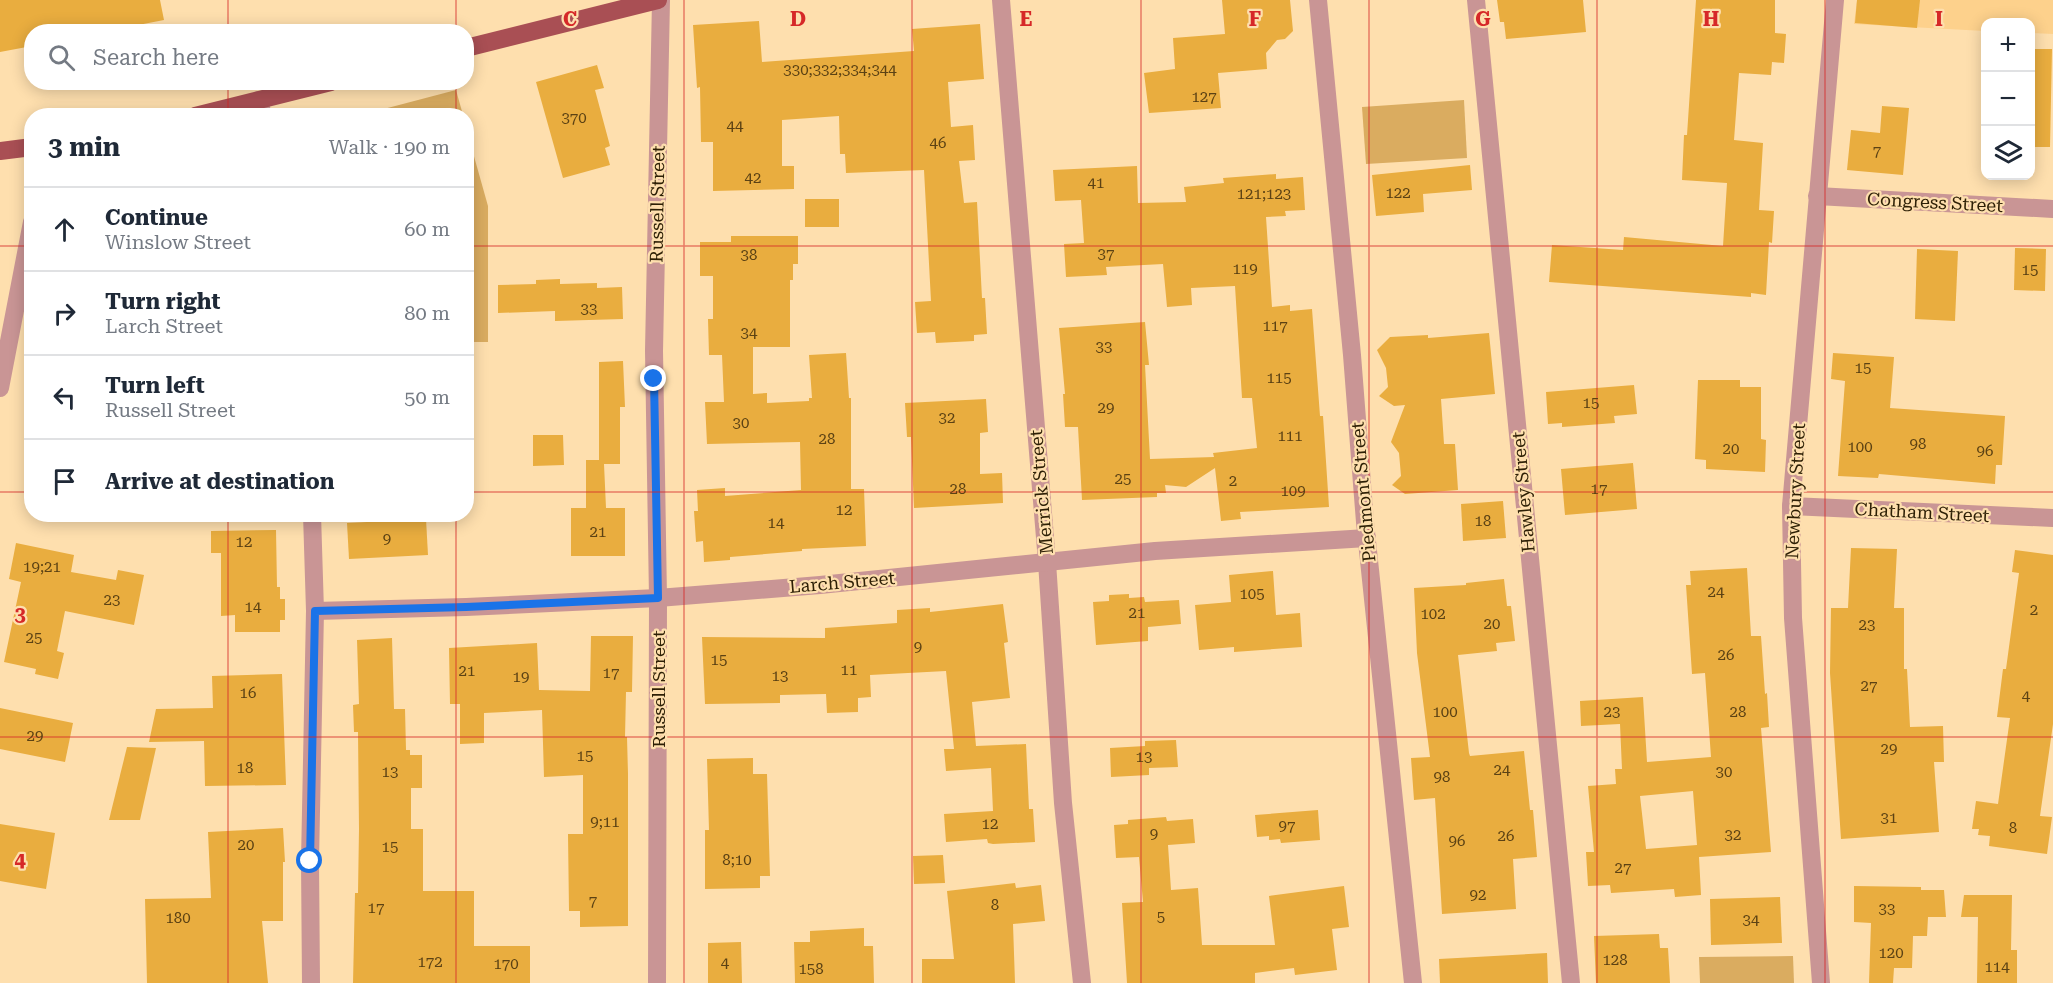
<!DOCTYPE html>
<html lang="en">
<head>
<meta charset="utf-8">
<style>
	body { margin:0; font-family:"Roboto Serif",serif; background:#f6f6f7; color:#1f2937 }
	.controls { position:absolute; right:18px; top:18px; display:grid; overflow:hidden; border-radius:12px; box-shadow:0 3px 15px #0003 }
	.controls button { width:54px; height:54px; display:grid; place-items:center; padding:0; border:0; border-bottom:2px solid #e0e1e3; background:#fff; color:#1f2937; font:30px sans-serif }
	.stop { position:absolute; width:18px; height:18px; margin:-14px; border:4px solid #1a73e8; border-radius:50%; background:#fff }
	.stop.end { background:#1a73e8; border-color:#fff; box-shadow:0 2px 6px #0008 }
	.list { margin:0; padding:0; list-style:none }
	h2 { display:flex; justify-content:space-between; align-items:center; height:78px; margin:0; padding:0 24px; font-size:26px }
	h2 small { font-size:20px; font-weight:400; color:#747a83 }
	.list li { display:grid; grid-template-columns:39px 1fr auto; gap:18px; align-items:center; box-sizing:border-box; height:84px; padding:0 24px; border-top:2px solid #e0e1e3 }
	.list b { display:block; font-size:22px; white-space:nowrap }
	.list p { margin:0; font-size:20px; white-space:nowrap; color:#747a83 }
	.list em { font-size:20px; font-style:normal; color:#747a83 }
	.icon { flex:none; width:33px; height:33px; fill:none; stroke:currentColor; stroke-width:2; stroke-linecap:round; stroke-linejoin:round }
	.map { position:relative; flex:none; width:2053px; height:983px; overflow:hidden }
	.search { position:absolute; background:#fff; box-shadow:0 3px 15px #0003; left:24px; top:24px; width:450px; height:66px; display:flex; align-items:center; gap:15px; box-sizing:border-box; padding:0 21px; border-radius:24px; color:#747a83; font-size:22px }
	.panel { position:absolute; background:#fff; box-shadow:0 3px 15px #0003; left:24px; top:108px; width:450px; height:414px; border-radius:24px }
	.map>svg:first-child { display:block }
</style>
</head>
<body>
<div class="map">
<svg width="2053" height="983" viewBox="0 0 2053 983">
	<rect width="100%" height="100%" fill="#fedfae"/>
	<!-- built -->
	<polygon fill="#fdd18c" points="1857,0 2053,0 2053,34 2031,33 2030,22 1986,22 1985,31 1854,24"/>
	<!-- green -->
	<g fill="#daac60">
		<polygon points="456,90 463,115 361,115"/>
		<polygon points="1464,100 1467,158 1366,164 1362,107"/>
		<polygon points="466,128 488,206 488,342 467,342"/>
		<polygon points="1793,956 1794,983 1700,983 1699,957"/>
	</g>
	<!-- building -->
	<g fill="#e9ad3f" fill-rule="evenodd">
		<polygon points="0,0 160,0 164,20 102,32 32,32 32,46 0,52"/>
		<polygon points="1222,0 1290,0 1293,31 1285,39 1277,40 1266,53 1267,69 1218,73 1221,108 1149,113 1144,73 1175,69 1173,38 1225,34"/>
		<polygon points="1497,0 1583,0 1586,32 1506,39 1504,22 1500,22"/>
		<polygon points="1696,0 1775,0 1775,33 1786,34 1784,63 1772,62 1771,75 1739,73 1734,140 1763,143 1759,210 1774,211 1772,243 1769,242 1766,295 1751,293 1751,297 1549,282 1552,245 1623,250 1624,237 1723,246 1727,183 1682,180 1684,135 1687,135"/>
		<polygon points="1857,0 1920,0 1917,28 1855,23"/>
		<polygon points="759,21 762,62 914,51 912,29 980,24 984,79 948,82 951,127 973,125 975,160 959,161 964,203 977,202 982,298 985,298 987,334 974,335 974,341 936,343 935,332 917,333 915,302 931,301 924,170 846,173 845,154 840,154 839,116 782,120 782,166 794,166 794,189 713,191 713,142 701,142 700,87 697,88 693,25"/>
		<polygon points="2031,49 2052,49 2050,147 2031,147"/>
		<polygon points="597,65 604,88 595,90 610,146 605,148 610,165 563,178 536,82"/>
		<polygon points="1882,106 1909,108 1903,175 1847,170 1851,130 1880,133"/>
		<polygon points="1470,165 1472,190 1423,194 1424,212 1376,216 1372,175"/>
		<polygon points="1137,166 1138,203 1186,202 1184,187 1224,183 1223,178 1276,174 1276,179 1303,177 1305,210 1285,211 1286,216 1266,217 1272,307 1290,305 1290,311 1312,309 1320,416 1323,416 1329,507 1240,512 1241,519 1221,521 1215,468 1186,487 1165,485 1166,493 1157,493 1157,497 1082,500 1078,427 1065,427 1063,394 1065,394 1059,328 1145,322 1149,365 1145,365 1150,459 1214,457 1213,453 1257,448 1252,398 1242,398 1235,286 1191,288 1192,305 1167,307 1163,264 1106,267 1107,275 1066,277 1064,244 1084,243 1081,200 1055,201 1053,170"/>
		<rect x="805" y="199" width="34" height="28"/>
		<polygon points="731,236 798,236 798,264 793,264 793,280 790,280 790,347 753,347 753,394 767,393 767,403 809,401 809,398 812,398 809,355 846,353 849,398 851,398 851,489 864,489 866,546 802,549 802,551 730,557 730,560 704,562 703,541 696,542 694,511 698,511 697,490 725,488 725,496 801,490 800,442 707,444 705,402 724,402 722,355 709,355 708,319 713,319 713,276 700,276 700,242 731,242"/>
		<polygon points="2015,248 2046,249 2045,291 2014,290"/>
		<polygon points="1917,249 1958,251 1955,321 1915,319"/>
		<polygon points="560,279 560,284 597,283 597,288 622,287 623,319 555,321 555,311 498,313 498,285 536,284 536,280"/>
		<polygon points="1489,333 1495,394 1441,399 1444,444 1455,444 1458,490 1405,494 1392,485 1401,476 1399,453 1391,442 1405,405 1394,406 1379,396 1388,387 1386,368 1377,350 1390,337 1428,335 1428,338"/>
		<polygon points="1833,353 1894,357 1890,408 2005,416 2002,465 1996,465 1995,484 1879,474 1878,478 1838,476 1845,381 1831,379"/>
		<polygon points="623,361 625,407 620,407 620,464 604,464 606,508 625,508 625,556 571,556 571,508 586,508 586,460 599,460 599,362"/>
		<polygon points="1698,380 1740,380 1740,387 1761,387 1761,439 1766,440 1765,472 1706,469 1706,460 1695,459"/>
		<polygon points="1634,385 1637,414 1614,416 1615,423 1562,427 1562,423 1548,424 1546,392"/>
		<polygon points="986,399 988,432 980,433 980,474 1002,473 1003,503 914,508 911,437 907,437 905,403"/>
		<polygon points="533,435 563,435 564,465 533,466"/>
		<polygon points="1633,463 1637,509 1565,515 1561,469"/>
		<polygon points="1503,501 1506,538 1463,541 1461,504"/>
		<polygon points="426,519 428,555 349,559 347,523"/>
		<polygon points="276,530 277,587 280,587 280,599 285,599 285,620 280,620 280,632 235,632 235,615 221,616 221,553 211,553 211,531"/>
		<polygon points="16,543 74,555 71,572 116,580 118,570 144,575 134,625 65,611 57,651 64,653 58,679 35,674 36,669 4,662 21,582 9,579"/>
		<polygon points="1851,548 1897,549 1894,608 1904,608 1904,669 1907,669 1910,727 1943,726 1944,762 1934,762 1939,832 1841,839 1830,673 1831,608 1848,608"/>
		<polygon points="2015,550 2053,555 2053,724 2040,816 2052,817 2047,854 1989,846 1990,836 1978,835 1979,829 1972,829 1976,801 1998,804 2010,718 1997,717 2003,669 2006,669 2019,573 2012,572"/>
		<path d="M 1747,568 L 1751,636 L 1761,636 L 1765,694 L 1767,693 L 1769,727 L 1761,728 L 1771,852 L 1699,857 L 1701,895 L 1675,897 L 1674,889 L 1611,893 L 1610,885 L 1588,886 L 1586,852 L 1594,852 L 1588,786 L 1616,784 L 1615,769 L 1622,769 L 1620,724 L 1581,726 L 1580,701 L 1643,697 L 1647,762 L 1711,757 L 1705,673 L 1692,674 L 1686,585 L 1691,585 L 1690,571 ZM 1693,791 L 1697,845 L 1646,849 L 1640,796 Z"/>
		<polygon points="1273,571 1276,615 1300,613 1302,647 1234,652 1234,647 1199,650 1195,605 1231,602 1229,575"/>
		<polygon points="1504,579 1507,606 1511,606 1515,641 1496,643 1497,651 1458,655 1469,753 1470,756 1524,751 1530,810 1533,810 1537,857 1513,859 1516,909 1442,914 1435,798 1414,800 1411,758 1430,757 1417,653 1414,588 1466,585 1466,583"/>
		<polygon points="1129,594 1129,598 1144,597 1145,602 1179,600 1181,624 1148,627 1148,641 1096,645 1093,602 1109,601 1109,595"/>
		<polygon points="1003,604 1008,642 1004,643 1010,698 972,702 976,746 1026,744 1029,809 1033,809 1035,842 993,844 988,843 987,839 946,842 944,814 993,811 991,768 946,771 944,749 954,749 946,671 870,675 871,697 858,698 858,712 827,713 826,694 780,695 780,703 705,704 702,637 825,638 825,628 897,623 897,610 930,608 930,612"/>
		<polygon points="591,636 633,636 632,692 626,692 625,737 627,737 628,774 628,926 580,927 580,911 569,911 568,834 583,834 583,775 544,777 542,710 484,713 484,743 460,744 460,704 450,704 449,648 537,643 539,690 590,691"/>
		<polygon points="392,638 394,709 405,709 406,750 410,750 410,755 422,755 422,788 411,788 411,829 423,829 423,891 474,891 474,946 530,946 530,983 353,983 355,893 358,893 359,829 358,732 354,732 353,705 359,704 357,640"/>
		<polygon points="282,674 286,785 205,786 204,741 149,742 156,709 213,708 212,676"/>
		<polygon points="0,708 73,723 65,762 0,749"/>
		<polygon points="1176,740 1178,767 1149,768 1149,775 1111,777 1110,748 1145,746 1145,741"/>
		<polygon points="127,747 156,748 140,820 109,820"/>
		<polygon points="753,758 753,774 767,774 770,876 760,876 760,888 705,889 705,830 709,830 707,759"/>
		<polygon points="1318,810 1320,840 1281,843 1280,839 1269,840 1269,836 1257,837 1255,815"/>
		<polygon points="1166,817 1167,821 1193,819 1195,843 1168,845 1171,890 1198,888 1202,945 1275,945 1269,896 1344,886 1349,927 1332,929 1337,970 1295,975 1294,968 1255,973 1255,983 1127,983 1122,903 1143,902 1139,857 1116,858 1114,825 1128,824 1128,820"/>
		<polygon points="0,824 55,833 46,889 0,881"/>
		<polygon points="283,828 285,862 283,862 283,921 262,921 268,983 147,983 145,899 211,898 208,832"/>
		<polygon points="943,855 945,883 914,884 913,856"/>
		<polygon points="1015,883 1016,888 1041,885 1045,921 1013,924 1015,983 922,983 922,959 954,959 947,891"/>
		<polygon points="1854,886 1921,887 1921,890 1944,890 1946,917 1928,917 1927,936 1913,936 1912,968 1894,968 1893,983 1869,983 1871,923 1854,922"/>
		<polygon points="1964,895 2012,895 2011,950 2017,950 2017,983 1977,983 1978,917 1961,917"/>
		<polygon points="1780,897 1782,943 1711,945 1710,899"/>
		<polygon points="864,928 864,946 873,946 874,983 795,983 794,942 810,942 810,931"/>
		<polygon points="1659,934 1660,948 1668,948 1670,983 1596,983 1594,936"/>
		<polygon points="741,942 742,983 708,983 708,943"/>
		<polygon points="1547,953 1548,983 1440,983 1439,959"/>
	</g>
	<g fill="none" stroke-linecap="round" stroke-linejoin="round">
		<!-- minor -->
		<g stroke="#c99595" stroke-width="18">
			<polyline points="1001,0 1047,562 1063,803 1082,983"/>
			<polyline points="1318,0 1352,355 1365,522 1413,983"/>
			<polyline points="1476,0 1571,983"/>
			<polyline points="259,100 263,116"/>
			<polyline points="1817,196 2053,209"/>
			<polyline points="0,388 32,222"/>
			<polyline points="1791,506 2053,518"/>
			<polyline points="315,611 466,607 658,598 820,585 1155,551 1367,538"/>
			<polyline points="311,983 310,861 315,611 312,514"/>
			<polyline points="657,983 658,598 654,351 661,0"/>
			<polyline points="1821,983 1793,618 1791,506 1835,0"/>
		</g>
		<!-- major -->
		<g stroke="#a94f54" stroke-width="18">
			<polyline points="466,48 658,0"/>
			<polyline points="195,116 331,82"/>
			<polyline points="0,151 32,147"/>
		</g>
	</g>
	<g fill="none" stroke-linecap="round" stroke-linejoin="round">
		<!-- route -->
		<polyline stroke="#1a73e8" stroke-width="8" points="310,861 315,611 466,607 658,598 654,379"/>
	</g>
	<!-- grid -->
	<path fill="none" stroke="#d62828" stroke-width="1.5" stroke-opacity="0.55" d="M 228,0 L 228,32M 456,0 L 456,32M 684,0 L 684,983M 912,0 L 912,983M 1141,0 L 1141,983M 1369,0 L 1369,983M 1597,0 L 1597,983M 1825,0 L 1825,983M 228,82 L 228,116M 456,82 L 456,116M 0,246 L 32,246M 466,246 L 2053,246M 0,492 L 32,492M 466,492 L 2053,492M 228,514 L 228,983M 456,514 L 456,983M 0,737 L 2053,737"/>
	<g text-anchor="middle" dominant-baseline="central" stroke-width="4.5" stroke-linejoin="round" paint-order="stroke">
		<!-- number labels -->
		<g font-size="15" fill="#5c4214">
			<text x="840" y="70">330;332;334;344</text>
			<text x="1204" y="97">127</text>
			<text x="574" y="118">370</text>
			<text x="735" y="126">44</text>
			<text x="938" y="143">46</text>
			<text x="1877" y="151">7</text>
			<text x="753" y="178">42</text>
			<text x="1096" y="183">41</text>
			<text x="1398" y="193">122</text>
			<text x="1264" y="194">121;123</text>
			<text x="1106" y="254">37</text>
			<text x="749" y="255">38</text>
			<text x="1245" y="269">119</text>
			<text x="2030" y="270">15</text>
			<text x="589" y="309">33</text>
			<text x="1275" y="326">117</text>
			<text x="749" y="333">34</text>
			<text x="1104" y="347">33</text>
			<text x="1863" y="368">15</text>
			<text x="1279" y="378">115</text>
			<text x="1591" y="403">15</text>
			<text x="1106" y="408">29</text>
			<text x="947" y="418">32</text>
			<text x="741" y="423">30</text>
			<text x="1290" y="436">111</text>
			<text x="827" y="439">28</text>
			<text x="1918" y="444">98</text>
			<text x="1860" y="447">100</text>
			<text x="1731" y="449">20</text>
			<text x="1985" y="451">96</text>
			<text x="1123" y="479">25</text>
			<text x="1233" y="481">2</text>
			<text x="958" y="489">28</text>
			<text x="1599" y="489">17</text>
			<text x="1293" y="491">109</text>
			<text x="844" y="510">12</text>
			<text x="1483" y="521">18</text>
			<text x="776" y="523">14</text>
			<text x="598" y="532">21</text>
			<text x="387" y="539">9</text>
			<text x="244" y="542">12</text>
			<text x="42" y="567">19;21</text>
			<text x="1716" y="592">24</text>
			<text x="1252" y="594">105</text>
			<text x="112" y="600">23</text>
			<text x="253" y="607">14</text>
			<text x="2034" y="610">2</text>
			<text x="1137" y="613">21</text>
			<text x="1433" y="614">102</text>
			<text x="1492" y="624">20</text>
			<text x="1867" y="625">23</text>
			<text x="34" y="638">25</text>
			<text x="918" y="647">9</text>
			<text x="1726" y="655">26</text>
			<text x="719" y="660">15</text>
			<text x="849" y="670">11</text>
			<text x="467" y="671">21</text>
			<text x="611" y="673">17</text>
			<text x="780" y="676">13</text>
			<text x="521" y="677">19</text>
			<text x="1869" y="686">27</text>
			<text x="248" y="693">16</text>
			<text x="2026" y="696">4</text>
			<text x="1445" y="712">100</text>
			<text x="1612" y="712">23</text>
			<text x="1738" y="712">28</text>
			<text x="35" y="736">29</text>
			<text x="1889" y="749">29</text>
			<text x="585" y="756">15</text>
			<text x="1144" y="757">13</text>
			<text x="245" y="768">18</text>
			<text x="1502" y="770">24</text>
			<text x="390" y="772">13</text>
			<text x="1724" y="772">30</text>
			<text x="1442" y="777">98</text>
			<text x="1889" y="818">31</text>
			<text x="605" y="822">9;11</text>
			<text x="990" y="824">12</text>
			<text x="1287" y="826">97</text>
			<text x="2013" y="828">8</text>
			<text x="1154" y="834">9</text>
			<text x="1733" y="835">32</text>
			<text x="1506" y="836">26</text>
			<text x="1457" y="841">96</text>
			<text x="246" y="845">20</text>
			<text x="390" y="847">15</text>
			<text x="737" y="860">8;10</text>
			<text x="1623" y="868">27</text>
			<text x="1478" y="895">92</text>
			<text x="593" y="901">7</text>
			<text x="995" y="905">8</text>
			<text x="376" y="908">17</text>
			<text x="1887" y="909">33</text>
			<text x="1161" y="917">5</text>
			<text x="178" y="918">180</text>
			<text x="1751" y="920">34</text>
			<text x="1891" y="953">120</text>
			<text x="1615" y="960">128</text>
			<text x="430" y="962">172</text>
			<text x="725" y="963">4</text>
			<text x="506" y="964">170</text>
			<text x="1997" y="967">114</text>
			<text x="811" y="969">158</text>
		</g>
		<!-- street labels -->
		<g font-size="18" fill="#2d1f05" stroke="#fedfae">
			<text transform="translate(1935 202) rotate(3)">Congress Street</text>
			<text transform="translate(657 204) rotate(-89)">Russell Street</text>
			<text transform="translate(1795 491) rotate(-87)">Newbury Street</text>
			<text transform="translate(1041 492) rotate(-95)">Merrick Street</text>
			<text transform="translate(1363 492) rotate(-95)">Piedmont Street</text>
			<text transform="translate(1523 492) rotate(-95)">Hawley Street</text>
			<text transform="translate(1922 512) rotate(3)">Chatham Street</text>
			<text transform="translate(842 582) rotate(-5)">Larch Street</text>
			<text transform="translate(658 689) rotate(-90)">Russell Street</text>
		</g>
	</g>
	<g font-size="20" text-anchor="middle" font-weight="bold" fill="#d62828" stroke="#fedfae" stroke-width="4.5" stroke-linejoin="round" paint-order="stroke">
		<text x="570" y="26">C</text>
		<text x="798" y="26">D</text>
		<text x="1026" y="26">E</text>
		<text x="1255" y="26">F</text>
		<text x="1483" y="26">G</text>
		<text x="1711" y="26">H</text>
		<text x="1939" y="26">I</text>
		<text x="20" y="621">3</text>
		<text x="20" y="867">4</text>
	</g>
</svg>
<div class="controls">
<button>+</button>
<button>−</button>
<button><svg class="icon" aria-label="layers" viewBox="0 0 24 24"><path d="M12 4l9 5-9 5-9-5zM3 14l9 5 9-5"/></svg></button>
</div>
<div class="stop" style="left:310px;top:861px"></div>
<div class="stop end" style="left:654px;top:379px"></div>
<div class="search"><svg class="icon" aria-label="search" viewBox="0 0 24 24"><circle cx="10" cy="10" r="6"/><path d="M15 15l6 6"/></svg>Search here</div>
<section class="panel">
<h2>3 min<small>Walk · 190 m</small></h2>
<ul class="list">
<li><svg class="icon" aria-label="ahead" viewBox="0 0 24 24"><path d="M12 20V5M6 11l6-6 6 6"/></svg><div><b>Continue</b><p>Winslow Street</p></div><em>60 m</em></li>
<li><svg class="icon" aria-label="right" viewBox="0 0 24 24"><path d="M7 20v-9h11M14 6l5 5-5 5"/></svg><div><b>Turn right</b><p>Larch Street</p></div><em>80 m</em></li>
<li><svg class="icon" aria-label="left" viewBox="0 0 24 24"><path d="M17 20v-9H6M10 6l-5 5 5 5"/></svg><div><b>Turn left</b><p>Russell Street</p></div><em>50 m</em></li>
<li><svg class="icon" aria-label="arrive" viewBox="0 0 24 24"><path d="M6 21V4h12l-3 4 3 4H6"/></svg><div><b>Arrive at destination</b></div></li>
</ul>
</section>
</div>
</body>
</html>
